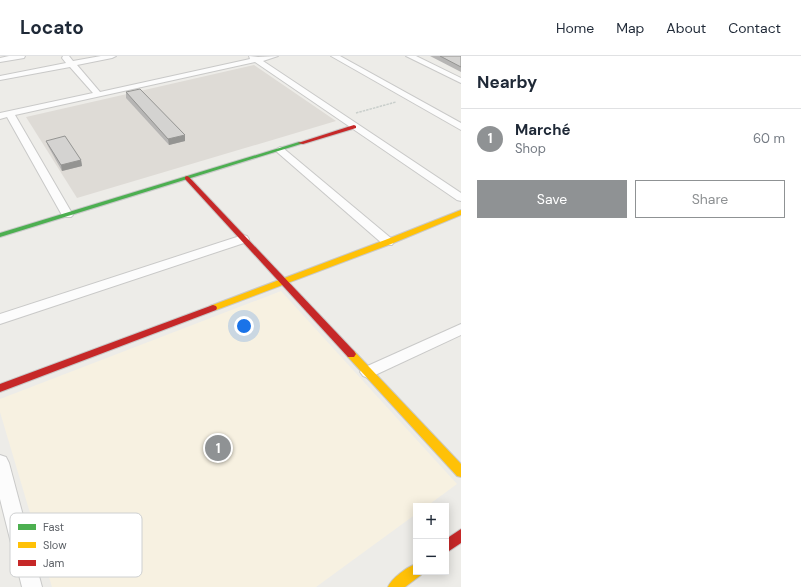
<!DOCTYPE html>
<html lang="en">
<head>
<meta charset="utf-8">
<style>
	body { margin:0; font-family:"DM Sans",sans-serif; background:#f2f2f3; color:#1f2937 }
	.controls { position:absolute; right:12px; bottom:12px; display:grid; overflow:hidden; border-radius:0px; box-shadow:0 2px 10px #0003 }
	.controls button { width:36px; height:36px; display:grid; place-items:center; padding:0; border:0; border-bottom:1px solid #e0e1e3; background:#fff; color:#1f2937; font:20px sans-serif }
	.you { position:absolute; left:244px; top:270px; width:14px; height:14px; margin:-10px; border:3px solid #fff; border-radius:50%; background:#1a73e8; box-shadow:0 0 0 6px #1a73e833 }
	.badge { display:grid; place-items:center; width:26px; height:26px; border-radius:50%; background:#8f9294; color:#fff; font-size:13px; font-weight:700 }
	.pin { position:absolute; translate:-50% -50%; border:2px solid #fff; box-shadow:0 1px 4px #0006 }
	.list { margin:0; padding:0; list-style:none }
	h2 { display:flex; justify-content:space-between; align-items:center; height:52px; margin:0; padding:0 16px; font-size:17px }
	h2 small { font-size:13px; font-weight:400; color:#747a83 }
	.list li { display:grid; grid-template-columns:26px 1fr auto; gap:12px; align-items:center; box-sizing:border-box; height:60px; padding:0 16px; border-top:1px solid #e0e1e3 }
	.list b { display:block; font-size:15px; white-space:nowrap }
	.list p { margin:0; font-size:13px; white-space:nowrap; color:#747a83 }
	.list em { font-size:13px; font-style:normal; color:#747a83 }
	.actions { display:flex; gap:8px; padding:12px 16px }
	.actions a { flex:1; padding:9px 0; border:1px solid #8f9294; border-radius:0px; text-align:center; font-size:14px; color:#8f9294 }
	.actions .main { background:#8f9294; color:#fff }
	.map { position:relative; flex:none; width:461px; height:531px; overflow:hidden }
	header { display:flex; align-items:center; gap:24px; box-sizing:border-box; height:56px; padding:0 20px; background:#fff; border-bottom:1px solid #e0e1e3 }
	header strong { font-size:19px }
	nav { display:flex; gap:22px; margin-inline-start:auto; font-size:14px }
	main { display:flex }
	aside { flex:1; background:#fff }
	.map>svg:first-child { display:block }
</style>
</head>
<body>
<header>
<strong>Locato</strong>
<nav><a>Home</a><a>Map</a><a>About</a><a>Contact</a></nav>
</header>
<main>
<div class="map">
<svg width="461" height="531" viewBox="0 0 461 531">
	<rect width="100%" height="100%" fill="#edece8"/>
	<!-- commercial -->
	<polygon fill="#f7f1e1" points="281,235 457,428 427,450 416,450 416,458 316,531 52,531 0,356 0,343"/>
	<!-- education -->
	<polygon fill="#dedbd6" points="254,9 336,65 77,142 26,61"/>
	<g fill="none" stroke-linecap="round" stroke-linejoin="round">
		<defs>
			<g id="street">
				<polygon points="9,0 25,0 24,2 0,6 0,2"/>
				<polygon points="63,0 69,0 73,5 101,0 116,0 112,2 77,9 100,36 250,3 249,0 258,1 278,0 263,5 461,137 461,145 457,144 255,6 15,59 73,159 71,161 63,161 7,61 0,63 0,57 93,37 70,11 0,24 0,20 66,7 62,2"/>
				<polygon points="331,0 340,0 461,67 461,74"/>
				<polygon points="406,0 416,0 461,22 461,27"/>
				<polygon points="280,91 283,92 392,183 394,186 392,189 384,189 277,96 275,94"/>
				<polygon points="243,179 247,180 249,183 247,186 0,268 0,258"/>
				<polygon points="461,268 461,279 373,320 368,322 363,320 360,316 363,312"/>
				<polygon points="0,399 6,401 9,407 42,531 22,531 0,443"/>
			</g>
			<polygon id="fast" points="299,86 304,87 0,181 0,177"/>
			<g id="slow">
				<polygon points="461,154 461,159 391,188 216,254 210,254 209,252 210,250 385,184"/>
				<polygon points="351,294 354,295 461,408 461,421 457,420 348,301 346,298 348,295"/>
				<path d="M 416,508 L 416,516 L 422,516 L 421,519 L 405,531 L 388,531 C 392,522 407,511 416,508 Z"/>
			</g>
			<g id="jam">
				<polygon points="354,69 356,70 356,72 303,88 298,87"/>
				<polygon points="187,120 189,121 354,295 356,298 354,301 348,301 185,123 185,121"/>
				<polygon points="213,249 216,250 217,252 216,254 0,336 0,328"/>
				<polygon points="461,473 461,487 446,497 446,483"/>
			</g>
		</defs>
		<!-- street casing -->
		<use href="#street" stroke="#c9c9c8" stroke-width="2"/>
		<!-- fast casing -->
		<use href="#fast" stroke="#c9c9c9" stroke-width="2"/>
		<!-- slow casing -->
		<use href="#slow" stroke="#c9c9c9" stroke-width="2"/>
		<!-- jam casing -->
		<use href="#jam" stroke="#c9c9c9" stroke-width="2"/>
		<!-- path -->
		<polyline stroke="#c9cecb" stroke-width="1.5" stroke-dasharray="2.5 1" stroke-linecap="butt" points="356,57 396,46"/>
		<!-- street -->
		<use href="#street" fill="#fcfcfc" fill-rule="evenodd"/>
		<!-- fast -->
		<use href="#fast" fill="#4caf50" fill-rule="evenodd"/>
		<!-- slow -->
		<use href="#slow" fill="#ffc107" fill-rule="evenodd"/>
		<!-- jam -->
		<use href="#jam" fill="#c62828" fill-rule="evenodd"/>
	</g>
	<!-- wall -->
	<g fill="#b6b5b4">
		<polygon points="430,0 461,0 461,16"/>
		<polygon points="126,36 185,85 169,89 126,42"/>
		<polygon points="46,85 81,104 82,110 62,115 48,90"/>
	</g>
	<!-- shaded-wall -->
	<g fill="#949492">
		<polygon points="185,79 185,85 169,89 168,83"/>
		<polygon points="81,104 82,110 62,115 61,109"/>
	</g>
	<!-- building -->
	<g fill="#d4d3d1" stroke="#949492">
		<polygon points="440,0 461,0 461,11"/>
		<polygon points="140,33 185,79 168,83 126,36"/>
		<polygon points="65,80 81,104 61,109 46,85"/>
	</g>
	<!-- legend -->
	<rect x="10" y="457" width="132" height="64" rx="6" fill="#fff" stroke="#ced0d1" stroke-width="1"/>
	<rect x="18" y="468" width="18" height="6" fill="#4caf50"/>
	<rect x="18" y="486" width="18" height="6" fill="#ffc107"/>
	<rect x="18" y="504" width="18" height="6" fill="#c62828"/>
	<g font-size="11" fill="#5d6167">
		<text x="43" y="475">Fast</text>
		<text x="43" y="493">Slow</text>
		<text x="43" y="511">Jam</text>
	</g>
</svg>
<div class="controls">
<button>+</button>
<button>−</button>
</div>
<div class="you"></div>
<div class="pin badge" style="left:218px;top:392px">1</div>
</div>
<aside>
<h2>Nearby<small></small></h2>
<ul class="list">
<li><span class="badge">1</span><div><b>Marché</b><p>Shop</p></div><em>60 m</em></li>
</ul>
<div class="actions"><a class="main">Save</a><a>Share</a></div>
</aside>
</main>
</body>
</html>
